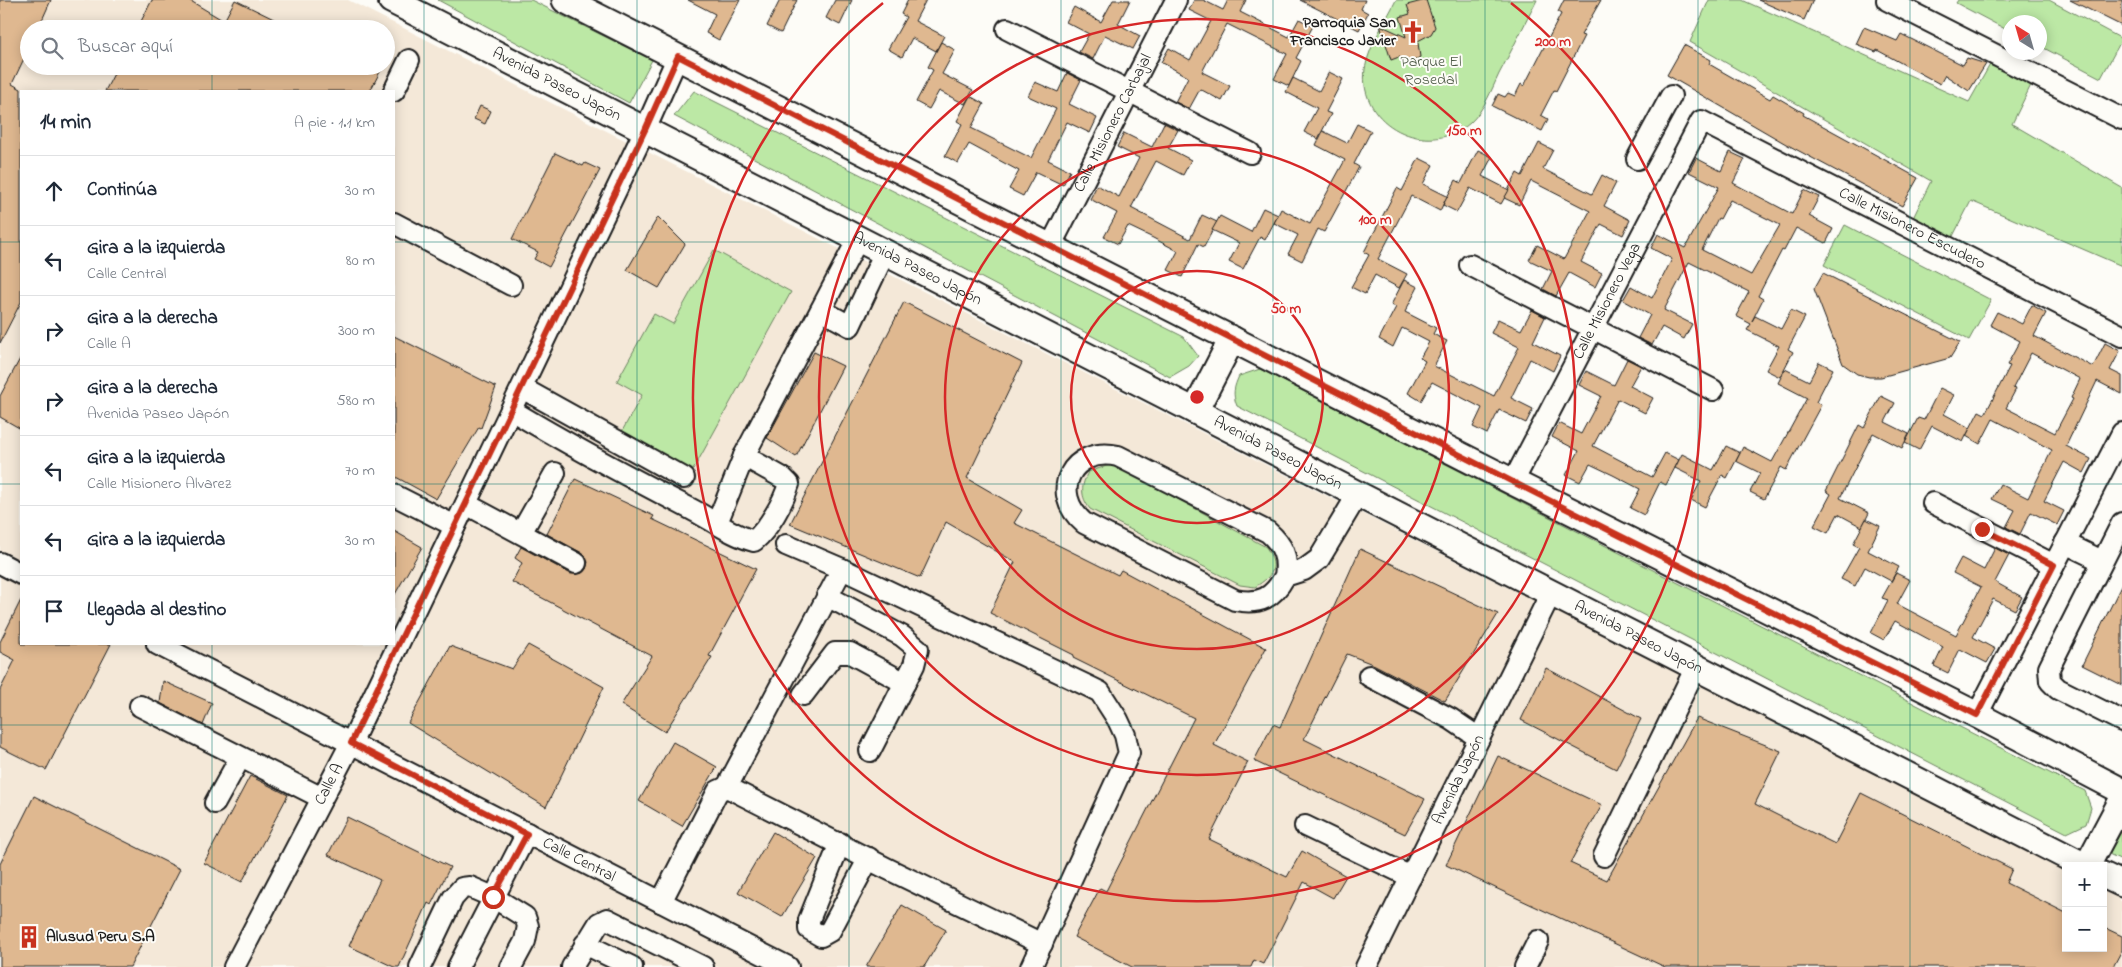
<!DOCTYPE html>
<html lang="es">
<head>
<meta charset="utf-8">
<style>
	body { margin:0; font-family:"Indie Flower",sans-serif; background:#f6f6f7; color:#1f2937 }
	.controls { position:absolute; right:15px; bottom:15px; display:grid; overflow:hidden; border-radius:0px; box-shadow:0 2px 12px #0003 }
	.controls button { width:45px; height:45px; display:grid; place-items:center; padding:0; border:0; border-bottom:1px solid #e0e1e3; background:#fff; color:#1f2937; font:25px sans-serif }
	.compass { position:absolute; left:2002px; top:15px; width:45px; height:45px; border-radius:50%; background:#fff; box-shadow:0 2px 12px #0003; rotate:323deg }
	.stop { position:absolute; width:15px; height:15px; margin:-11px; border:4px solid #c8321e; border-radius:50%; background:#fff }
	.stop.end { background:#c8321e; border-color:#fff; box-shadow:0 1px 5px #0008 }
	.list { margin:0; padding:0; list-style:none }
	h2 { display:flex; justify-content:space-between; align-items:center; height:65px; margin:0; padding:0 20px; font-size:21px }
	h2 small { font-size:16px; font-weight:400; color:#747a83 }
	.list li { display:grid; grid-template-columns:32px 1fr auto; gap:15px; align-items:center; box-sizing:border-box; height:70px; padding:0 20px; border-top:1px solid #e0e1e3 }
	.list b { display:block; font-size:19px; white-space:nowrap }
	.list p { margin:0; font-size:16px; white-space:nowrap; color:#747a83 }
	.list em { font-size:16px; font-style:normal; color:#747a83 }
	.icon { flex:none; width:28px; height:28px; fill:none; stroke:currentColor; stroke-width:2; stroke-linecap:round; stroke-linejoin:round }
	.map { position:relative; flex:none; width:2122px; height:967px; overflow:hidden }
	.search { position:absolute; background:#fff; box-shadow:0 2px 12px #0003; left:20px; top:20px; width:375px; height:55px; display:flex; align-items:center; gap:12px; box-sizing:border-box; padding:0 18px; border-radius:28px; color:#747a83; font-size:19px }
	.panel { position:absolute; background:#fff; box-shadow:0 2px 12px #0003; left:20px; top:90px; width:375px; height:555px; border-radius:0px }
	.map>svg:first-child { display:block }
</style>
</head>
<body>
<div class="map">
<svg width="2122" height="967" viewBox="0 0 2122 967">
	<rect width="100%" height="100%" fill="#fdfcf7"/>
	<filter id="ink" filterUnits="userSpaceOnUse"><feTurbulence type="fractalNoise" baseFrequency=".02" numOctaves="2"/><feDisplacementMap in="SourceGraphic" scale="10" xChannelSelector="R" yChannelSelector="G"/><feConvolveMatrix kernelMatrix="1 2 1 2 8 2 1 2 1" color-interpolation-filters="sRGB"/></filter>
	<g filter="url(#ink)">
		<!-- built -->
		<path fill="#f4e8d8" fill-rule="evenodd" d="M 0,0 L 348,0 L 1509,588 L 1758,707 L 2066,866 L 2066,948 L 2103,948 L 2103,884 L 2122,902 L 2122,967 L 0,967 ZM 29,29 L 386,29 L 386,66 L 29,66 ZM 21,91 L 394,91 L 394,644 L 21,644 Z"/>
		<!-- green -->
		<g fill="#bce8a5" stroke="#6c8260">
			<polygon points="438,0 531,0 652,60 629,103"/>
			<path d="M 1396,0 L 1537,0 C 1524,25 1512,50 1499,74 C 1491,91 1484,110 1470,123 C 1428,160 1357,125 1365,69 C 1369,45 1386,21 1396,0 Z"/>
			<polygon points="1709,0 1742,0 1969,102 1992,61 2032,83 2012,124 2122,188 2122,266 1971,201 1951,240 1912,220 1931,181 1690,42"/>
			<polygon points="1958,0 2049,0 2122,39 2101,78 2040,46 2040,22 2010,22 2009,31 1956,3"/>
			<polygon points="694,91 1184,337 1198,356 1189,366 1170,377 674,116"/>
			<polygon points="1845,225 1991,300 1969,340 1824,265"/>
			<polygon points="714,250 791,292 692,472 621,433 642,395 617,381 654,314 673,324"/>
			<path d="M 1260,369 L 2085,791 L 2091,808 L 2086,824 L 2067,833 L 1237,406 C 1232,394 1234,387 1239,376 Z"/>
			<path d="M 1113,464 L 1266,547 C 1279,567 1274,575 1255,587 L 1240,585 L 1090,509 C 1080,496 1081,486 1088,472 Z"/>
			<polygon points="2122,811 2122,860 2100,850"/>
		</g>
		<!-- building -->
		<g fill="#dfb890" stroke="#1c1c1c" fill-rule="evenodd">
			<polygon points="0,0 51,0 38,29 29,29 29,48 12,84 21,89 21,302 0,343"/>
			<polygon points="152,0 189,0 224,21 235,0 294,29 137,29"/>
			<polygon points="688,0 740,0 719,40 706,33 715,14"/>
			<polygon points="780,0 797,0 781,33 767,26"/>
			<polygon points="835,0 852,0 840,25 826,18"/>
			<polygon points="908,0 926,0 915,21 944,36 936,51 912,38 902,57 888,49 906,17 901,14"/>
			<polygon points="1113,0 1130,0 1118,24 1140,36 1133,49 1105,35 1093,59 1079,52 1089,34 1066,22 1074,7 1101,22"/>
			<polygon points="1194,0 1203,0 1223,10 1228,0 1246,0 1240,12 1289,37 1299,19 1313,26 1296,58 1301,61 1289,86 1274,79 1287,54 1227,24 1202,72 1230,86 1222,101 1200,89 1189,109 1175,102 1188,77 1161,62 1169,48 1190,60 1211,21 1189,10"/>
			<polygon points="1300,0 1365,0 1361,9 1368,13 1359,30"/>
			<polygon points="1426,0 1435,27 1431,34 1416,42 1418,43 1420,57 1412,62 1399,57 1391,60 1380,25 1406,37 1400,17 1410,14 1407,5"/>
			<polygon points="1564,0 1601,0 1581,35 1584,36 1556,91 1554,90 1541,115 1548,119 1542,131 1492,106 1498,94 1505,97 1508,93 1515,96 1521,84 1524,86 1561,14 1558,12"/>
			<polygon points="1758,0 1813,0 1804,20"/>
			<polygon points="2070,0 2122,0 2122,26"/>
			<polygon points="1864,27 1897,41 1901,34 1963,65 1967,58 1986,64 1969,91 1945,75 1940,84 1877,50 1876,52 1856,44"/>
			<polygon points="941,42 955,50 942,74 973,90 965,104 939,91 929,109 916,102 933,70 928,67"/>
			<polygon points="1684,45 1711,60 1709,64 1770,99 1773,95 1804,113 1803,115 1918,178 1902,206 1786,144 1667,75"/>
			<polygon points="118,66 383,66 370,91 105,91"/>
			<polygon points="1329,72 1343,79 1326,112 1331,114 1318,139 1304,132 1317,108 1286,92 1293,78 1319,91"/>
			<polygon points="1067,73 1081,80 1069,104 1097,118 1090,133 1067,122 1048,160 1070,171 1063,185 1036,172 1023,196 1009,189 1019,171 969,144 958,163 945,156 962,124 957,121 970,96 984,104 971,128 1031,158 1056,109 1028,96 1035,82 1058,92"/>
			<polygon points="480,106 491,111 485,124 474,119"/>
			<polygon points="1164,123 1178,130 1168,148 1191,160 1183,175 1156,161 1131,208 1190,239 1202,215 1217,222 1204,247 1198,244 1182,277 1168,270 1178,251 1151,237 1128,226 1118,244 1104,237 1117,213 1090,199 1097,185 1119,197 1139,158 1117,147 1124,133 1152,147"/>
			<polygon points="1357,124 1371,131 1354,164 1359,167 1324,232 1318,229 1302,261 1288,254 1298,235 1274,223 1281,209 1310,224 1345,160 1316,145 1323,131 1347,143"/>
			<polygon points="1539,143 1553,150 1543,169 1592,194 1602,175 1616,183 1604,206 1630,220 1623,235 1601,224 1581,262 1602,273 1595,287 1569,273 1556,296 1543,289 1552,271 1529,260 1537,245 1564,259 1590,211 1531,181 1519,205 1504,198 1517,173 1522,176"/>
			<polygon points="1478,150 1492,157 1482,176 1509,190 1501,204 1470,188 1457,212 1443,205 1456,180 1461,183"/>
			<path d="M 1730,152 L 1745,159 L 1733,183 L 1792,214 L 1804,190 L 1819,197 L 1809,216 L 1833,229 L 1826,243 L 1796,228 L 1784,251 L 1782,250 L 1758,296 L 1763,299 L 1752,321 L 1755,316 L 1781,329 L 1791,310 L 1805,317 L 1788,349 L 1793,352 L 1780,377 L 1766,370 L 1779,346 L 1747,330 L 1751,324 L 1736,316 L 1749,292 L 1689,262 L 1664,310 L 1692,324 L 1684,339 L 1662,327 L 1652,345 L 1638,338 L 1650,315 L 1623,300 L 1631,286 L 1652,298 L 1672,259 L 1651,248 L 1658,234 L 1685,248 L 1719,187 L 1689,172 L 1696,158 L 1721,171 ZM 1730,200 L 1780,225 L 1751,275 L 1702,250 L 1718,218 L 1720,219 Z"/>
			<polygon points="555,153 583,166 585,163 600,170 549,267 534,259 538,252 512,239"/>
			<polygon points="1419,158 1433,165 1423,184 1447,196 1440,211 1411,196 1378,259 1407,274 1399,288 1375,275 1365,294 1351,287 1369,255 1364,252 1397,188 1402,191"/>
			<polygon points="1263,208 1278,215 1265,240 1260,237 1243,269 1229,262 1239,243 1212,230 1220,216 1251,232"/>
			<polygon points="658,217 685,244 659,288 627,270"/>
			<polygon points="1823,273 1960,342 1950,358 1881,377 1869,377 1857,374 1843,364 1814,289"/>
			<polygon points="1404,280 1418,287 1405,312 1436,328 1433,334 1447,341 1434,366 1494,396 1519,347 1491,333 1498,319 1521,330 1532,310 1545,317 1533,342 1560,356 1553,371 1530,359 1511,398 1533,409 1526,423 1499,410 1487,434 1473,427 1482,408 1432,382 1421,401 1408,393 1425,361 1420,358 1429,342 1402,328 1393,347 1379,339 1396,307 1391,305"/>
			<polygon points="904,302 1022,363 967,478 1022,510 1014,523 1118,575 1121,570 1266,648 1214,745 1248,762 1209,839 1287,877 1302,851 1346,876 1333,898 1304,882 1263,964 1254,960 1251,967 1132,967 1074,937 1100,888 1106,891 1194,718 1073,658 1074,655 990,613 1015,562 946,522 920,578 790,524"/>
			<path d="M 2032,305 L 2046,313 L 2034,336 L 2093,367 L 2105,343 L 2120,351 L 2110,370 L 2122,376 L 2122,394 L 2097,381 L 2066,446 L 2091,459 L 2084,473 L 2064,462 L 2044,501 L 2064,511 L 2057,525 L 2031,512 L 2020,534 L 2006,527 L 2015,510 L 1992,499 L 2000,484 L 2028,498 L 2052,450 L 1993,419 L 1980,444 L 1966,436 L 1979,411 L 1985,414 L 2010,366 L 2007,365 L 2020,341 L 1990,325 L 1997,312 L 2022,324 ZM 2031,353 L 2080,379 L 2071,398 L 2073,399 L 2055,433 L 2006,408 L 2016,389 L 2013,388 Z"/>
			<polygon points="394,336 496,387 481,428 479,427 436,499 394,476"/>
			<polygon points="814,352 843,366 796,457 767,438"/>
			<polygon points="21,357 21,429 0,417 0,396"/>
			<polygon points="1627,359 1641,366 1630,386 1653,398 1645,413 1618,399 1593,446 1652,477 1665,453 1679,460 1666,485 1660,482 1644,515 1630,508 1640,489 1613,475 1590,464 1580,482 1566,475 1579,451 1552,437 1559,423 1581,434 1601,396 1579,385 1586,371 1614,385"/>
			<polygon points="1819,362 1833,369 1816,402 1821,405 1786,470 1781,467 1764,499 1750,492 1760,473 1736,461 1743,447 1772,462 1807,398 1778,383 1785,369 1809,381"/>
			<polygon points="1940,388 1954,395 1944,414 1970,428 1963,442 1932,426 1919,450 1905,443 1918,418 1924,420"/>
			<polygon points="1881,396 1895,403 1885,422 1909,434 1902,448 1873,433 1840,498 1869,513 1862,527 1838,514 1828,533 1814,526 1831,494 1826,491 1859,425 1864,428"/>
			<polygon points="1726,446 1740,453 1727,478 1722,475 1705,507 1691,500 1701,481 1675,468 1682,454 1713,470"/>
			<polygon points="575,479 654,516 652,519 756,569 709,656 712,657 665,732 621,705 652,656 512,582 522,563 515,558 521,547 571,574 582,573 586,569 588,562 582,553 547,534"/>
			<polygon points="1866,519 1880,526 1868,551 1899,567 1891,581 1865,567 1855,586 1841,579 1859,547 1853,544"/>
			<polygon points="394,531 422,547 394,596"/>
			<polygon points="1995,548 2009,555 1995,582 2022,597 2015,610 1993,599 1973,637 1995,649 1987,663 1960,649 1948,673 1934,666 1943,647 1895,621 1884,640 1871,633 1888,600 1882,598 1896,573 1910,580 1897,604 1956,635 1981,587 1953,573 1961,558 1984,570"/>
			<polygon points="1360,549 1498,614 1445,701 1375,665 1347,654 1304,739 1425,799 1405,834 1254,761 1273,724 1280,727"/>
			<polygon points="2122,584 2122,685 2082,665"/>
			<polygon points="21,600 21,644 111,644 46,770 0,747 0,690 15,660 0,652 0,642"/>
			<polygon points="528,645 604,687 546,807 408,723 450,646 512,669"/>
			<polygon points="1546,668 1641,719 1616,769 1521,720"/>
			<polygon points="163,681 212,703 203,725 160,703"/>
			<polygon points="1697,718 1781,751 1755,804 1835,844 1861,793 2012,869 2006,883 2066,913 2066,948 2103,948 2103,927 2122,936 2122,950 2113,967 1665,967 1446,865 1498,756 1602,805 1570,863 1607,880"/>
			<polygon points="673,742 717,767 682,826 639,801"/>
			<polygon points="250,776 288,795 242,882 204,863"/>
			<polygon points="34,796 180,869 130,967 0,967 0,864"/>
			<polygon points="347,817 450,867 431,905 428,903 399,967 394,967 349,946 380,880 328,855"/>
			<polygon points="773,832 817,858 782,917 738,892"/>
			<polygon points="902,905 946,930 924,967 866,967"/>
		</g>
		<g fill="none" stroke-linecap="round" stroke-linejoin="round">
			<defs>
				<g id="minor">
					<polyline points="1887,0 2122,119"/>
					<polyline points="1007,29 1250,153"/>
					<polyline points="394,91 409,60"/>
					<polyline points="1637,159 1671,96"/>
					<polyline points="394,223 511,285"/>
					<path id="s1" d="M 1050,247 L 1176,0"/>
					<polyline points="1470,265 1713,390"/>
					<polyline points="821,310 850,326 885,252"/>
					<polyline points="522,388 684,478"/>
					<path d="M 511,410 C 569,445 629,477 689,508 C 709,518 733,536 754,541 C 769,528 783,503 789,484 L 783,478 L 744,456"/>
					<path id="s2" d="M 1513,482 L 1701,121 L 2122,336"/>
					<polyline points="394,495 455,526"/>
					<polyline points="1933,503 2054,565"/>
					<polyline points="466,504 576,563"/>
					<polyline points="717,523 744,456 858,239"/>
					<polyline points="2122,523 2049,668 2050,681 2058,689 2122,721"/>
					<polyline points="521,533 555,473"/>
					<polyline points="2065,543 2102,561"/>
					<polyline points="786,545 842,569 1090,687 1100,692 1118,720 1125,735 1129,753 1031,967"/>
					<polyline points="0,563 21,574"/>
					<path d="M 1285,576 C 1288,557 1283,545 1268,532 L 1118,456 C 1072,446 1048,492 1084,523 L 1235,600 C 1260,605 1273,598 1285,576 L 1304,570 L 1319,559 L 1358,494"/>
					<polyline points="827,596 902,636 918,649 914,665 870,751"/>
					<path id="s3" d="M 157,644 L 788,967"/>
					<polyline points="1369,676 1451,719 1479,738"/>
					<polyline points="803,695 835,653 850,653 905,683"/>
					<polyline points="140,706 322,798"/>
					<polyline points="1977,715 2122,433"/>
					<polyline points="727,787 842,569"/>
					<polyline points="215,803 240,758"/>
					<polyline points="1305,826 1411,877"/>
					<polyline points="840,843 809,920 809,929 821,936 830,931 869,858"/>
					<polyline points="1604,856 1696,667"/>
					<polyline points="661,902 718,791 727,787 886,868 1042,944"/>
					<polyline points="585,944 632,967"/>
					<path id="s4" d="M 234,967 L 351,743 L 645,130 L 678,56"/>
					<polyline points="420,967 453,898 462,888 470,887 493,897 525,917 528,926 525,941 511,967"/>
					<polyline points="458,967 527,833"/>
					<polyline points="572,967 599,923 607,919 703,967"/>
					<path id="s5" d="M 1366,967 L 1551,593"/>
					<polyline points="1525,967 1538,941"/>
				</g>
				<g id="major">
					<path id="s6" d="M 391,0 L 2085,866"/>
					<polyline points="565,0 1513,482 1977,715 2122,791"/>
					<polyline points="1195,411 1232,339"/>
					<polyline points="2087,866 2122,800"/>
					<polyline points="2103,875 2122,884"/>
				</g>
			</defs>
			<!-- minor casing -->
			<use href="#minor" stroke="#1c1c1c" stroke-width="24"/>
			<!-- major casing -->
			<use href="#major" stroke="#1c1c1c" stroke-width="29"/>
			<!-- minor -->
			<use href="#minor" stroke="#fdfcf7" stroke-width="20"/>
			<!-- major -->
			<use href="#major" stroke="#fdfcf7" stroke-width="25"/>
		</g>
	</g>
	<g fill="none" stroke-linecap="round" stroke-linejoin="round" filter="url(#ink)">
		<!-- route -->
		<polyline stroke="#c8321e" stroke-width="6" points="493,897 527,834 351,743 645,130 678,56 1513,482 1977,715 2054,565 1982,529"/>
	</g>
	<!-- grid -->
	<path fill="none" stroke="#0f766e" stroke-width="1" stroke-opacity="0.55" d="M 212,0 L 212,29M 424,0 L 424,967M 637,0 L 637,967M 849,0 L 849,967M 1061,0 L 1061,967M 1273,0 L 1273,967M 1485,0 L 1485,967M 1698,0 L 1698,967M 1910,0 L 1910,967M 212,66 L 212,91M 0,242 L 21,242M 394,242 L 2122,242M 0,484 L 21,484M 394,484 L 2122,484M 212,644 L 212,967M 0,725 L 2122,725"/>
	<!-- distance rings -->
	<g fill="none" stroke="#d62828" stroke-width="2.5">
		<circle cx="1197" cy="397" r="126"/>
		<circle cx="1197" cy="397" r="252"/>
		<circle cx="1197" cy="397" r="378"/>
		<path d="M1511 3A504 504 0 1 1 883 3"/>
	</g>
	<!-- icons -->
	<defs>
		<symbol id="church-bare" viewBox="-9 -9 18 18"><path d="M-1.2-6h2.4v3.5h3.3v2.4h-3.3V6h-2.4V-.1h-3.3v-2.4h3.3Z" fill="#c8321e" stroke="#fdfcf7" stroke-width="2.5" paint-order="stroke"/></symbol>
		<symbol id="building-bare" viewBox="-9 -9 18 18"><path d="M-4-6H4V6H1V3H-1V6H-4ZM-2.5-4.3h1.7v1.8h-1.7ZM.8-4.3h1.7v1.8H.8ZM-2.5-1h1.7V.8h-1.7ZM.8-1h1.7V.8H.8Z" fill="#c8321e" stroke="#fdfcf7" stroke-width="2.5" paint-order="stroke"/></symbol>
	</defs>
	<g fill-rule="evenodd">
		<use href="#church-bare" x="1397" y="16" width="32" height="32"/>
		<use href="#building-bare" x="13" y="921" width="32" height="32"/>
	</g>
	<g text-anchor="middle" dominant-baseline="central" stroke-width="4" stroke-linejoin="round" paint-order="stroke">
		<!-- poi labels -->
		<g font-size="16" font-weight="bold" fill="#1c1c1c" stroke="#fdfcf7" text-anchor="end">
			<text x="1396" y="23">Parroquia San<tspan x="1396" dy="18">Francisco Javier</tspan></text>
			<text x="46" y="937" text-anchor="start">Alusud Peru S.A</text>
		</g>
		<!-- park labels -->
		<g font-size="16" fill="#4c5945" stroke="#fdfcf7">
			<text x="1431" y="62">Parque El<tspan x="1431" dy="18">Rosedal</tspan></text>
		</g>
		<!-- street labels -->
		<g font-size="16" fill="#1c1c1c" stroke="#fdfcf7">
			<text stroke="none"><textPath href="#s6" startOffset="186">Avenida Paseo Japón</textPath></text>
			<text stroke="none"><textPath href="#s1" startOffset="139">Calle Misionero Carbajal</textPath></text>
			<text stroke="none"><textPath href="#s2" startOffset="644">Calle Misionero Escudero</textPath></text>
			<text stroke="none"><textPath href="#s6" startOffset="591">Avenida Paseo Japón</textPath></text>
			<text stroke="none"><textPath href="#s2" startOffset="204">Calle Misionero Vega</textPath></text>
			<text stroke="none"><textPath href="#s6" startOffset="996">Avenida Paseo Japón</textPath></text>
			<text stroke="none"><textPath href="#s6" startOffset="1401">Avenida Paseo Japón</textPath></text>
			<text stroke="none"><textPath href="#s5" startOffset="209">Avenida Japón</textPath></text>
			<text stroke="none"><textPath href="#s4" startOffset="206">Calle A</textPath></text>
			<text stroke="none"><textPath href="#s3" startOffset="474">Calle Central</textPath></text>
		</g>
	</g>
	<circle cx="1197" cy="397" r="8" fill="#d62828" stroke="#fdfcf7" stroke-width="2.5"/>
	<g font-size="15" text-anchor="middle" font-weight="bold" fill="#d62828" stroke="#fdfcf7" stroke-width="4" stroke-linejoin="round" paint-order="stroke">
		<text x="1553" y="46">200 m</text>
		<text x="1464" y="135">150 m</text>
		<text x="1375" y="224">100 m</text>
		<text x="1286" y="313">50 m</text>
	</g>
</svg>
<div class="controls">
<button>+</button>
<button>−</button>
</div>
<svg class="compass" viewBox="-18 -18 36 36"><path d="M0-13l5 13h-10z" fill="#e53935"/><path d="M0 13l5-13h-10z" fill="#747a83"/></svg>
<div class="stop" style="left:493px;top:897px"></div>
<div class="stop end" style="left:1982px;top:529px"></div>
<div class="search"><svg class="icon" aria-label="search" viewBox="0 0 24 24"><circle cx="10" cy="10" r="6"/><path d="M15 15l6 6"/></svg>Buscar aquí</div>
<section class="panel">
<h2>14 min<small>A pie · 1.1 km</small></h2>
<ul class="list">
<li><svg class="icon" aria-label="ahead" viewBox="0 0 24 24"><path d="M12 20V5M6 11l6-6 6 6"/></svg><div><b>Continúa</b></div><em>30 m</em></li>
<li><svg class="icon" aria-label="left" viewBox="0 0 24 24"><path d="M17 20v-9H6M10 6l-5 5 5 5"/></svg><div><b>Gira a la izquierda</b><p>Calle Central</p></div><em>80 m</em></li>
<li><svg class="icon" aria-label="right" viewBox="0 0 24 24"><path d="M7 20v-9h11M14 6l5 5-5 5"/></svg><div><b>Gira a la derecha</b><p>Calle A</p></div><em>300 m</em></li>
<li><svg class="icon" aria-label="right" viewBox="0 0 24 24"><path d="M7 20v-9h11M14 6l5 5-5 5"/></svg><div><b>Gira a la derecha</b><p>Avenida Paseo Japón</p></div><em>580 m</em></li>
<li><svg class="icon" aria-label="left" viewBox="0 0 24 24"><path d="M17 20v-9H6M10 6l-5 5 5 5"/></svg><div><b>Gira a la izquierda</b><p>Calle Misionero Alvarez</p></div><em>70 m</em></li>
<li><svg class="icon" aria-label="left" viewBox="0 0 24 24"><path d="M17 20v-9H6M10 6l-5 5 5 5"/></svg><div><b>Gira a la izquierda</b></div><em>30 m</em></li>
<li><svg class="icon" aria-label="arrive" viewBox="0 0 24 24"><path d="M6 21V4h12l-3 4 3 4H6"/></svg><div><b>Llegada al destino</b></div></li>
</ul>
</section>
</div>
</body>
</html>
